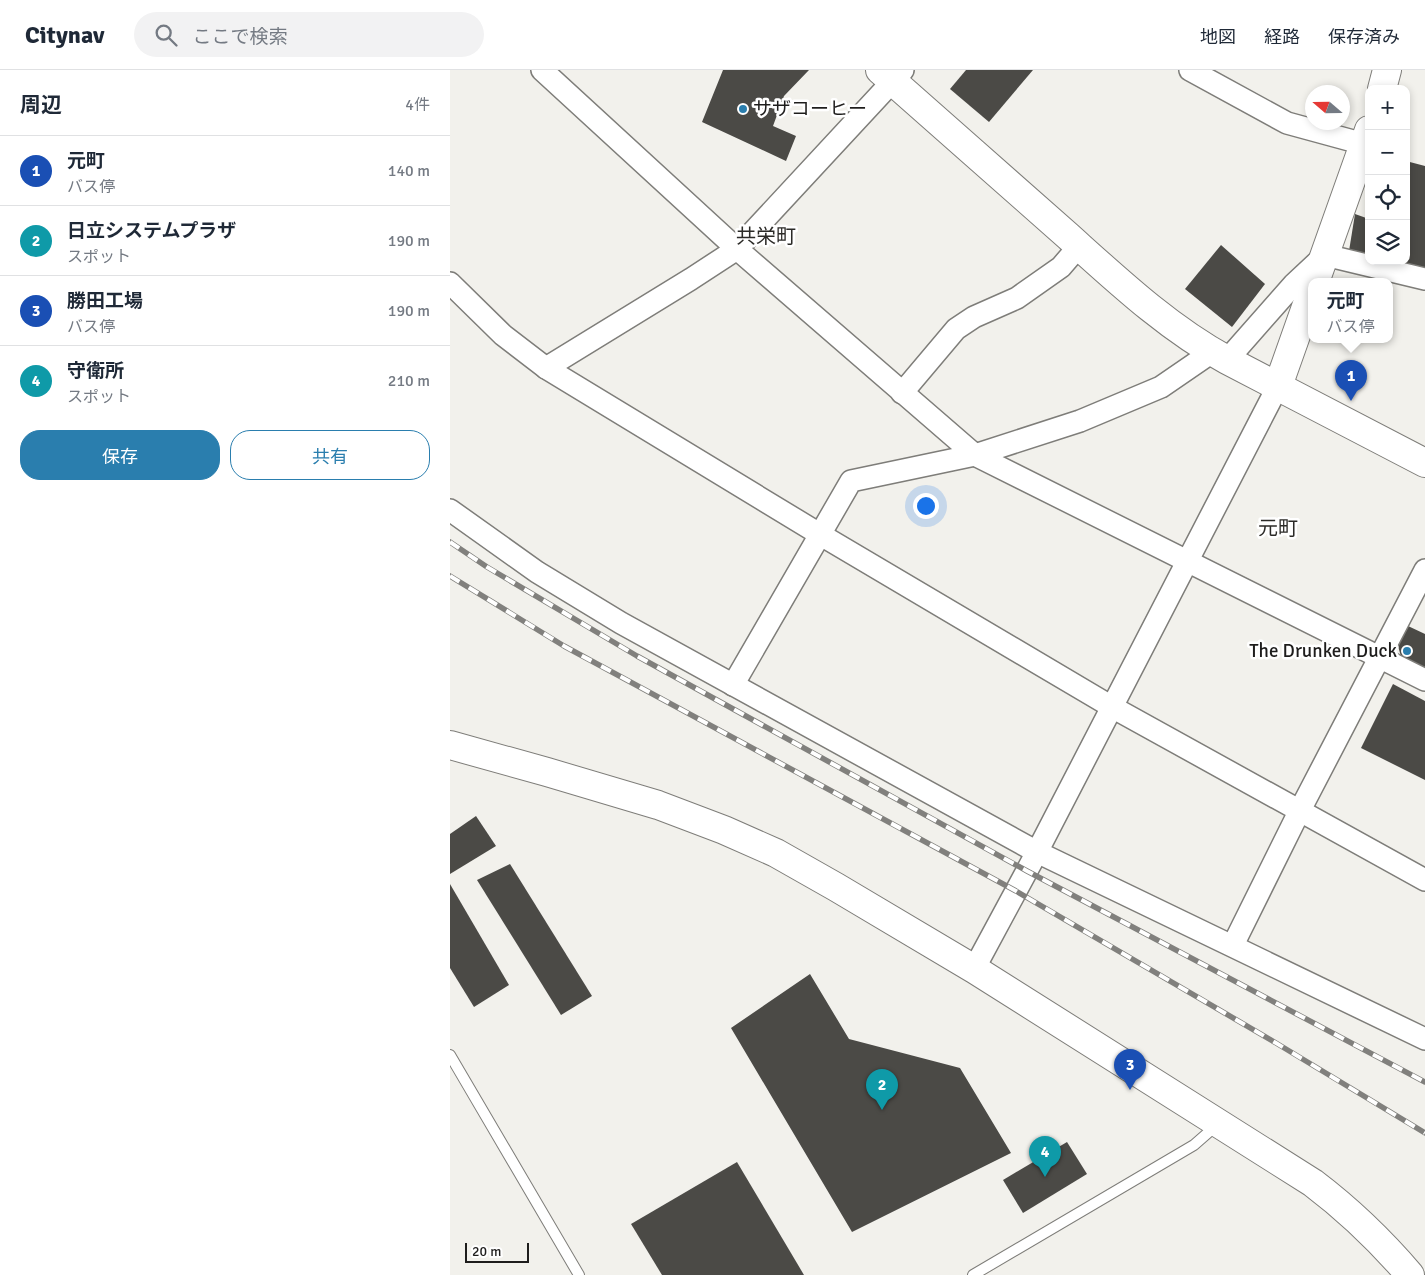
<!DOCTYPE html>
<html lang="ja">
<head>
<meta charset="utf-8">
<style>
	body { margin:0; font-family:Signika,"Noto Sans JP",sans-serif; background:#f2f2f3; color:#1f2937 }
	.controls { position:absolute; right:15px; top:15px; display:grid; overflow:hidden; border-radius:10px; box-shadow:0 2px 8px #0003 }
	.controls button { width:45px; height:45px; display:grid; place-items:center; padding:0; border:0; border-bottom:1px solid #e0e1e3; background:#fff; color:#1f2937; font:25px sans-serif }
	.compass { position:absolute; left:855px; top:15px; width:45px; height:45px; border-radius:50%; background:#fff; box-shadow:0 2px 8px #0003; rotate:290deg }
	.scale { position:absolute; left:15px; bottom:12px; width:64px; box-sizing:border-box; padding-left:5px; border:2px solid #1e1d1c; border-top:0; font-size:14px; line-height:18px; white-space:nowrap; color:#1e1d1c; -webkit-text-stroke:4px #fff; paint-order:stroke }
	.you { position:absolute; left:475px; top:435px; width:18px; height:18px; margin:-12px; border:4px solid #fff; border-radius:50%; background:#1a73e8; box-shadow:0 0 0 8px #1a73e833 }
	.badge { display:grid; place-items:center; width:32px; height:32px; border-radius:50%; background:#2a7eae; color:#fff; font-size:16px; font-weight:700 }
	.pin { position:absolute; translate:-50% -41px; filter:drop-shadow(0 1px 2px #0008) }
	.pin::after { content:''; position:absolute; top:26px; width:18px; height:15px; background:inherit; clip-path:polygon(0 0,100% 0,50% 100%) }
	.popup { position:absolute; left:858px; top:208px; width:85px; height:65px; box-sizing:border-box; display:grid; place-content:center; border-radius:10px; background:#fff; filter:drop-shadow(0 1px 4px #0005); font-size:16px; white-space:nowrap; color:#747a83 }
	.popup b { font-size:19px; color:#1f2937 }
	.popup::after { content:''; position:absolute; left:50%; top:100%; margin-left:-10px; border:10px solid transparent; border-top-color:#fff }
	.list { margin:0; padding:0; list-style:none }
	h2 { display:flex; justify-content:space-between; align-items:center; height:65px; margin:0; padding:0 20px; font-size:21px }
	h2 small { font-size:16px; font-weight:400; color:#747a83 }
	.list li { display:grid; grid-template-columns:32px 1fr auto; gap:15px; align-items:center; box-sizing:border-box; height:70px; padding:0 20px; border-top:1px solid #e0e1e3 }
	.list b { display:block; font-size:19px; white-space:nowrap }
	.list p { margin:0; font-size:16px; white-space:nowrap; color:#747a83 }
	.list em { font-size:16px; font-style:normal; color:#747a83 }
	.actions { display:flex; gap:10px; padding:15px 20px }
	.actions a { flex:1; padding:11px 0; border:1px solid #2a7eae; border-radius:20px; text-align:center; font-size:18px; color:#2a7eae }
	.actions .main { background:#2a7eae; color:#fff }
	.icon { flex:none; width:28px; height:28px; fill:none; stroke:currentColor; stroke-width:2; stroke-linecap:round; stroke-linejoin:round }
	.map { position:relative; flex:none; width:975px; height:1205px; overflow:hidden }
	header { display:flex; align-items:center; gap:30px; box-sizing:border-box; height:70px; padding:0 25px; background:#fff; border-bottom:1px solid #e0e1e3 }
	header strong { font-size:24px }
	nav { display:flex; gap:28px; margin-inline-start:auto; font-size:18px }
	.search { width:350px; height:45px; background:#f2f2f3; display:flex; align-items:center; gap:12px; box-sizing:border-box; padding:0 18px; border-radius:28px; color:#747a83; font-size:19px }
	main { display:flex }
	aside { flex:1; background:#fff }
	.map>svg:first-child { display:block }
</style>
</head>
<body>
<header>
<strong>Citynav</strong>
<div class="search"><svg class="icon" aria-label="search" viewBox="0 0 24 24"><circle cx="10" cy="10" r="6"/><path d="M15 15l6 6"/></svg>ここで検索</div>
<nav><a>地図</a><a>経路</a><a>保存済み</a></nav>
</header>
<main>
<aside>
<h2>周辺<small>4件</small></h2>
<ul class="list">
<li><span class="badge" style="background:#1a4fb4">1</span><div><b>元町</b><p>バス停</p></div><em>140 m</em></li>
<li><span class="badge" style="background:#0f9aa8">2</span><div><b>日立システムプラザ</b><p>スポット</p></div><em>190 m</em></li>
<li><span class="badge" style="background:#1a4fb4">3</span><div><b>勝田工場</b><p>バス停</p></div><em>190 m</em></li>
<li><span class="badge" style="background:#0f9aa8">4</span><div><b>守衛所</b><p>スポット</p></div><em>210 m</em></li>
</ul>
<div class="actions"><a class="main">保存</a><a>共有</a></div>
</aside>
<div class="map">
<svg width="975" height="1205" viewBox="0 0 975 1205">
	<rect width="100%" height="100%" fill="#f2f1ec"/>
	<!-- building -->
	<g fill="#4b4a46">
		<polygon points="273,0 359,0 334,26 323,56 346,66 336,91 252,52"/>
		<polygon points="516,0 583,0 539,52 500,19"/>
		<polygon points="956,91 975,96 975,201 941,191 956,191"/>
		<polygon points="905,144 919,149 919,186 899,181"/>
		<polygon points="771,175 815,214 782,257 735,219"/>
		<polygon points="958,556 975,564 975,600 952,590 948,576"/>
		<polygon points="943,614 975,631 975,710 911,678"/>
		<polygon points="26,746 46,776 0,804 0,764"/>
		<polygon points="60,794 142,926 111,945 27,810"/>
		<polygon points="0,814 59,915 24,937 0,898"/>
		<polygon points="360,904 399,969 510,998 561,1083 402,1162 281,958"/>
		<polygon points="617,1072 637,1104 573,1143 553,1110"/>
		<polygon points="287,1092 354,1205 212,1205 181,1154"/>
	</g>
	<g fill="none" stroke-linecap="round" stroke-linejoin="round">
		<defs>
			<g id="lane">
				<polyline points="0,985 129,1205"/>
				<polyline points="523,1205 744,1075 768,1054"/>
			</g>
			<g id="street">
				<polyline points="92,0 287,179 525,385 975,610"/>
				<polyline points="740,0 837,53 914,74"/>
				<polyline points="0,213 53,265 96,298 371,465 662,637 975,810"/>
				<polyline points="777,290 844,214 875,185 975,209"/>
				<polyline points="96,298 241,209 287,179 453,0"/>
				<polyline points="452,323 506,259 524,247 567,228 611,197 629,176"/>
				<polyline points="0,440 87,502 171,553 587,782 975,969"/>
				<polyline points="283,615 401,411 525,385 630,351 711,317 762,282"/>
				<polyline points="783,875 849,742 975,500"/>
				<polyline points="524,899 587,782 828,316"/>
			</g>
			<g id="secondary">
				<path d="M 430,0 C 493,55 555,111 618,166 C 668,211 718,258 777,290 L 975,393"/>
				<polyline points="932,19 937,0"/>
				<polyline points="865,212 919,60"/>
				<polyline points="828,316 862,220"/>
				<path d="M 0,675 L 97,702 L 208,735 L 274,760 L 326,783 L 386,817 L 524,899 L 863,1113 C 900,1141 930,1170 960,1205"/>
			</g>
		</defs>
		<!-- lane casing -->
		<use href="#lane" stroke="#7e7d79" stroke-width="12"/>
		<!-- street casing -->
		<use href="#street" stroke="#7e7d79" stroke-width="24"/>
		<!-- secondary casing -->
		<use href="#secondary" stroke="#7e7d79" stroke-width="30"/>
		<!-- lane -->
		<use href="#lane" stroke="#fff" stroke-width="10"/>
		<!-- street -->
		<use href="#street" stroke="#fff" stroke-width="21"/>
		<!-- secondary -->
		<use href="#secondary" stroke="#fff" stroke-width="28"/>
		<defs>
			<g id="rail">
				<polyline points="0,472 37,497 187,586 577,801 975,1012"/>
				<polyline points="0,506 114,576 566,821 826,973 975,1063"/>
			</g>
		</defs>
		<!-- rail casing -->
		<use href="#rail" stroke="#81807d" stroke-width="5.5"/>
		<!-- rail -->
		<use href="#rail" stroke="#fff" stroke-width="4" stroke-dasharray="11" stroke-linecap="butt"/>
	</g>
	<!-- markers -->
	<g fill="#2a7eae" stroke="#fff" stroke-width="2">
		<circle cx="293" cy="39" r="5"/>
		<circle cx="957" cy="581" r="5"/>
	</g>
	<g text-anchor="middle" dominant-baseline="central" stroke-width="5" stroke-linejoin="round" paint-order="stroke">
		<!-- poi labels -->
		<g font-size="19" fill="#1e1d1c" stroke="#fff" text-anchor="start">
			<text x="303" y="39">サザコーヒー</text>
			<text x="947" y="581" text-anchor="end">The Drunken Duck</text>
		</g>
		<!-- neighbourhood labels -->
		<g font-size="20" fill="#2b2a27" stroke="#fff">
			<text x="316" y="166">共栄町</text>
			<text x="828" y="458">元町</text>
		</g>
	</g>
</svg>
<div class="controls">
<button>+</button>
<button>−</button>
<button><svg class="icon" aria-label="locate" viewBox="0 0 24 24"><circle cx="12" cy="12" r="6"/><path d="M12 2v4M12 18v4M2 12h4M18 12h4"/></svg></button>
<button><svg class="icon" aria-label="layers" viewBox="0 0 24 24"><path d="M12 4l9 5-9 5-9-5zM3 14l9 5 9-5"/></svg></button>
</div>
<svg class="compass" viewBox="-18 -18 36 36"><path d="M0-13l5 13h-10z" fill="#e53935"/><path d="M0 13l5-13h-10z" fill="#747a83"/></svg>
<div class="scale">20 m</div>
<div class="you"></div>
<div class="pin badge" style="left:901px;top:331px;background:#1a4fb4">1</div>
<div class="popup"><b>元町</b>バス停</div>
<div class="pin badge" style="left:432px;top:1040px;background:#0f9aa8">2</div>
<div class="pin badge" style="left:680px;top:1020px;background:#1a4fb4">3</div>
<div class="pin badge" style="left:595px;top:1107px;background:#0f9aa8">4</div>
</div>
</main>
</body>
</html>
